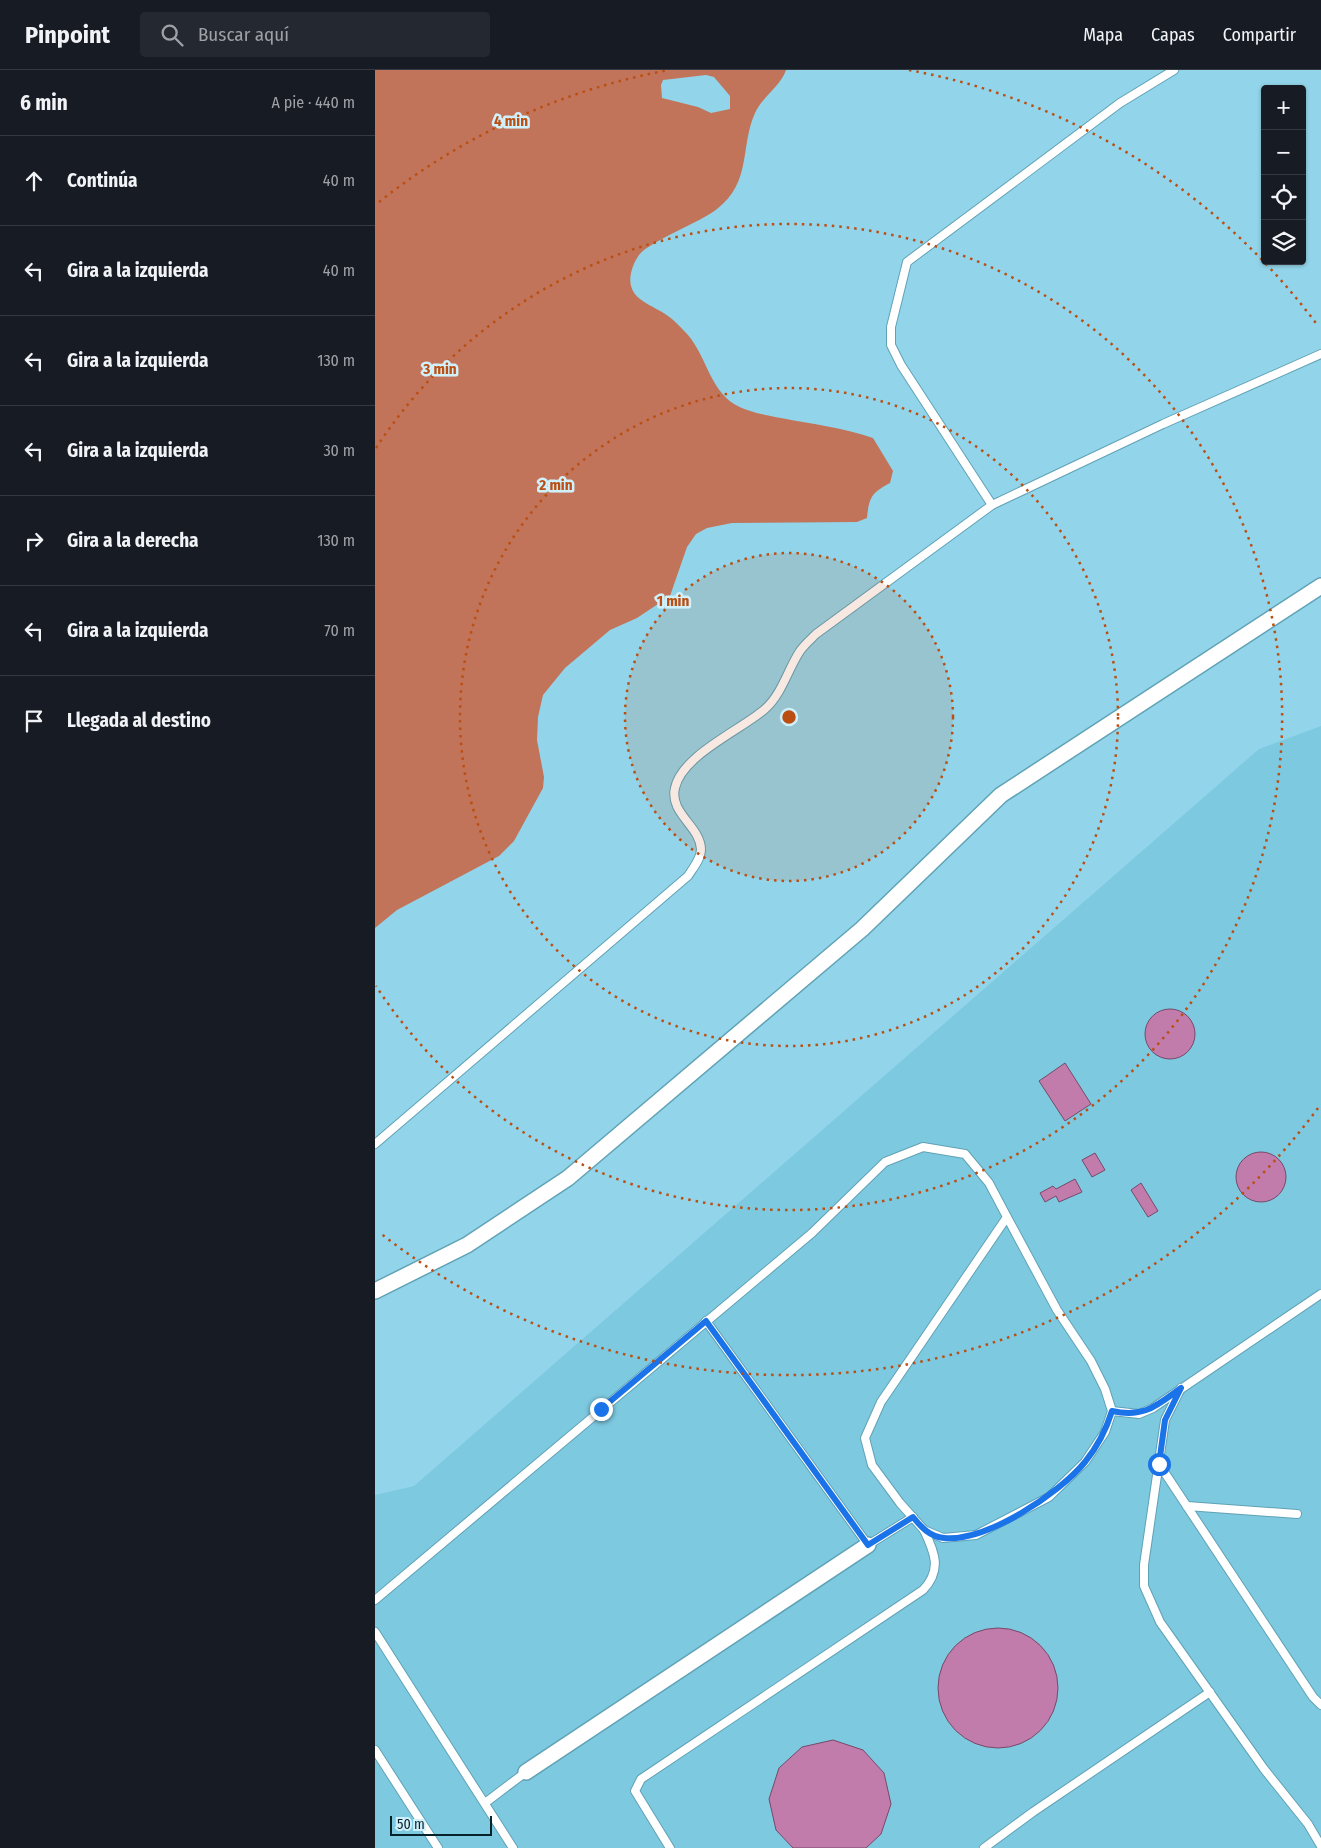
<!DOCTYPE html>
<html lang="es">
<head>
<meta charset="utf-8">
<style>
	body { margin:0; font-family:"Fira Sans Condensed",sans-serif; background:#242831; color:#f1f3f6 }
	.controls { position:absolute; right:15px; top:15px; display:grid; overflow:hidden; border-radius:5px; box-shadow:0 1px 4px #0004 }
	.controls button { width:45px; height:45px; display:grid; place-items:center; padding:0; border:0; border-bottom:1px solid #363941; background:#171b24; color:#f1f3f6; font:25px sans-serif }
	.scale { position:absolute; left:15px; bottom:12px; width:102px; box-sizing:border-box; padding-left:5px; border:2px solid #06222a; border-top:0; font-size:14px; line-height:18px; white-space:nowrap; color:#06222a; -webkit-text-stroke:4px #d0f0fb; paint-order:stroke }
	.stop { position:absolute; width:15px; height:15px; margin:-11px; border:4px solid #1a73e8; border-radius:50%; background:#fff }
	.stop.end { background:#1a73e8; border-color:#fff; box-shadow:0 1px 5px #0008 }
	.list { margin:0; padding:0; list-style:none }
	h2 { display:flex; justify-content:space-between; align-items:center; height:65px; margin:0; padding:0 20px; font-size:21px }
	h2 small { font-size:16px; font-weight:400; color:#9ea1a6 }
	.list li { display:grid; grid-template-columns:32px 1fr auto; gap:15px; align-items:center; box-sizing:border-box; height:90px; padding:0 20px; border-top:1px solid #363941 }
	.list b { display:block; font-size:19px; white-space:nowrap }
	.list em { font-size:16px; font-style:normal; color:#9ea1a6 }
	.icon { flex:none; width:28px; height:28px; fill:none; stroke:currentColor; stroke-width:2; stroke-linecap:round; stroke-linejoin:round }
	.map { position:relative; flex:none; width:946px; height:1778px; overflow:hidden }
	header { display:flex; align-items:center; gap:30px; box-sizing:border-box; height:70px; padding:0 25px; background:#171b24; border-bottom:1px solid #363941 }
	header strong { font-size:24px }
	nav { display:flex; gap:28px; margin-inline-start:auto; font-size:18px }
	.search { width:350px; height:45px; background:#242831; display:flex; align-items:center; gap:12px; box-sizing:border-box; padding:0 18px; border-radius:5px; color:#9ea1a6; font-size:19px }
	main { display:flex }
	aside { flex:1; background:#171b24 }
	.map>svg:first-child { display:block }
</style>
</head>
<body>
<header>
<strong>Pinpoint</strong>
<div class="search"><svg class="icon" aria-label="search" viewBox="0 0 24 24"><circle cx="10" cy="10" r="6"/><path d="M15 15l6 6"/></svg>Buscar aquí</div>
<nav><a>Mapa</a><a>Capas</a><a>Compartir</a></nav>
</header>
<main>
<aside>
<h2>6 min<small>A pie · 440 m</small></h2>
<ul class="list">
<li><svg class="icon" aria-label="ahead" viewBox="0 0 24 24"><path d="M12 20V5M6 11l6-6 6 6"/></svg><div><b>Continúa</b></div><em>40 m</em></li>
<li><svg class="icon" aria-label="left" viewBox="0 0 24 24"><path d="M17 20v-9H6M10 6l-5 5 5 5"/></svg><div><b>Gira a la izquierda</b></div><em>40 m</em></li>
<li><svg class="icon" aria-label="left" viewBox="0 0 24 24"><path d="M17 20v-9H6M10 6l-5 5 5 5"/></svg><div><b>Gira a la izquierda</b></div><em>130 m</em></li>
<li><svg class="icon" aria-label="left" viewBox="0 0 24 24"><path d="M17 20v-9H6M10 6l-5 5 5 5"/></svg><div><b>Gira a la izquierda</b></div><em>30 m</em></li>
<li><svg class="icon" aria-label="right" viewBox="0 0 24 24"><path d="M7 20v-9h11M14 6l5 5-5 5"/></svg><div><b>Gira a la derecha</b></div><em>130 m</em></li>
<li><svg class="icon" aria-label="left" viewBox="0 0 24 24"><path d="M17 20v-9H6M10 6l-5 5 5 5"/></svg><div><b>Gira a la izquierda</b></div><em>70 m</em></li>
<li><svg class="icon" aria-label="arrive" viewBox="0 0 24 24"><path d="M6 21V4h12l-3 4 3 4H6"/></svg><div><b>Llegada al destino</b></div></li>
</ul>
</aside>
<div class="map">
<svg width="946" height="1778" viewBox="0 0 946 1778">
	<rect width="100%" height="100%" fill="#92d5ea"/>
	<!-- built -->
	<polygon fill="#7dc9e0" points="946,656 946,1778 0,1778 0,1425 39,1416 884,679"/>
	<!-- forest -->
	<path fill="#c17459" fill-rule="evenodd" d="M 0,0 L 411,0 C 405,17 388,26 380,43 C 365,76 377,112 342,139 C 324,153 275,171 264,185 C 257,195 252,210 258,221 C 264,233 286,239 297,249 C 303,254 308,260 313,265 C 331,286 335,319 359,334 C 372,342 391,345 406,348 C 437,354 469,358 498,368 L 518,401 L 515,413 C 496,423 494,428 492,448 L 482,452 L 357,453 L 332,458 L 321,464 L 312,477 L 295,526 L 262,548 L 235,560 L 190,598 L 168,625 L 163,647 L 162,670 L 169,707 L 168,718 L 139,771 L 124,786 L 22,840 L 0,858 ZM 331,5 L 339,7 L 355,26 L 355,39 L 336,43 L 323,37 L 287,28 L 286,15 L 288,10 Z"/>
	<!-- building -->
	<g fill="#c17cab" stroke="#764a68">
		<circle cx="795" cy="964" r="25"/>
		<polygon points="690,993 716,1034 690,1051 664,1011"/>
		<circle cx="886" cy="1107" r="25"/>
		<polygon points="720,1083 730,1100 717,1107 707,1090"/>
		<polygon points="700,1109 707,1122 684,1132 681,1126 670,1132 665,1123 678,1116 681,1119"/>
		<polygon points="766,1113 783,1141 773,1147 756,1120"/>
		<circle cx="623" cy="1618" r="60"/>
		<polygon points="458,1670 488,1680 509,1703 516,1734 506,1764 491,1778 418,1778 401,1760 394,1729 404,1698 427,1677"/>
	</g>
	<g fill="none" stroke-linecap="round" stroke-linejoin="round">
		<defs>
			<g id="service">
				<polyline points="617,435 526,295 516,275 516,257 532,192 745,33 799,0"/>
				<path d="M 0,1074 L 313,806 C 318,798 326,789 326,779 C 325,756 294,743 300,718 C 307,685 366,660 390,639 C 407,624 413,599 425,581 C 429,575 436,569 441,564 L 617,435 L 788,354 L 946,284"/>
				<polyline points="331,1251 493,1475 538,1447"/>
				<polyline points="806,1318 790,1350 769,1495 769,1516 785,1552 889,1699 933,1754 946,1776"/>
				<polyline points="737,1341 764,1344 778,1338 946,1224"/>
				<polyline points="784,1394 938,1627 946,1635"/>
				<polyline points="812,1436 922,1444"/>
				<polyline points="0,1530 437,1163 510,1092 548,1077 590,1084 614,1113 632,1147 682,1240 716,1291 730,1319 737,1341 730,1362 710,1392 674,1427 601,1465 568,1468 549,1460 525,1433 497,1395 490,1368 506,1332 632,1147"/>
				<polyline points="0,1562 138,1778"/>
				<polyline points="0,1680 63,1778"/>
				<polyline points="110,1733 151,1702"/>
				<path d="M 295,1778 L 260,1721 L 266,1709 L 548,1520 C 567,1500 560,1483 549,1460"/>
				<polyline points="609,1778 658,1742 835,1622"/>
			</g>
			<g id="minor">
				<polyline points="0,1221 92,1175 193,1108 487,859 626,725 946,516"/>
				<polyline points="151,1702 493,1475"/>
			</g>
		</defs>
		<!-- service casing -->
		<use href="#service" stroke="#60a2b6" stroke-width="10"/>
		<!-- minor casing -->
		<use href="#minor" stroke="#60a2b6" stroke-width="18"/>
		<!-- service -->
		<use href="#service" stroke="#fff" stroke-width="8"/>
		<!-- minor -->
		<use href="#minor" stroke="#fff" stroke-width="15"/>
	</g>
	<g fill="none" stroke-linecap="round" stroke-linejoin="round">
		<!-- route -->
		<path stroke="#1a73e8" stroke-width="6" d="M 226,1339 L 331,1251 L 493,1475 L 538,1447 C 546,1457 555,1467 569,1468 C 611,1472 684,1424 710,1392 C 723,1376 731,1360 737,1341 C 769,1348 781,1336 806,1318 L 790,1350 L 784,1394"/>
	</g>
	<!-- distance rings -->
	<circle cx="414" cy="647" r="164" fill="#bb4e12" fill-opacity=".12"/>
	<g fill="none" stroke="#bb4e12" stroke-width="2.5" stroke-dasharray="2.5 5">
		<circle cx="414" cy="647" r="164"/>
		<circle cx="414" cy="647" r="329"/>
		<path d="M1 378A493 493 0 1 1 1 916"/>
		<path d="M943 1038A658 658 0 0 1 4 1162M4 132A658 658 0 0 1 294 0M534 0A658 658 0 0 1 943 256"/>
	</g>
	<circle cx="414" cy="647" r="8" fill="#bb4e12" stroke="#d0f0fb" stroke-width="2.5"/>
	<g font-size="15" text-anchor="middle" font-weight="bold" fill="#bb4e12" stroke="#d0f0fb" stroke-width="5" stroke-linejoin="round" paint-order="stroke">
		<text x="136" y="56">4 min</text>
		<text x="65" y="304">3 min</text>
		<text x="181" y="420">2 min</text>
		<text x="298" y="536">1 min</text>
	</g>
</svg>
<div class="controls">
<button>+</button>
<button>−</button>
<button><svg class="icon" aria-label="locate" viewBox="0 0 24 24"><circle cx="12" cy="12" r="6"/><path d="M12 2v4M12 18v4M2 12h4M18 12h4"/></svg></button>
<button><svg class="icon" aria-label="layers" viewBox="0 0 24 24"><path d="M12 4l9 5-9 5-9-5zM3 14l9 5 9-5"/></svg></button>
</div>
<div class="scale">50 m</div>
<div class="stop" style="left:784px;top:1394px"></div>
<div class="stop end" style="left:226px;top:1339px"></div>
</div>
</main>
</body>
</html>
